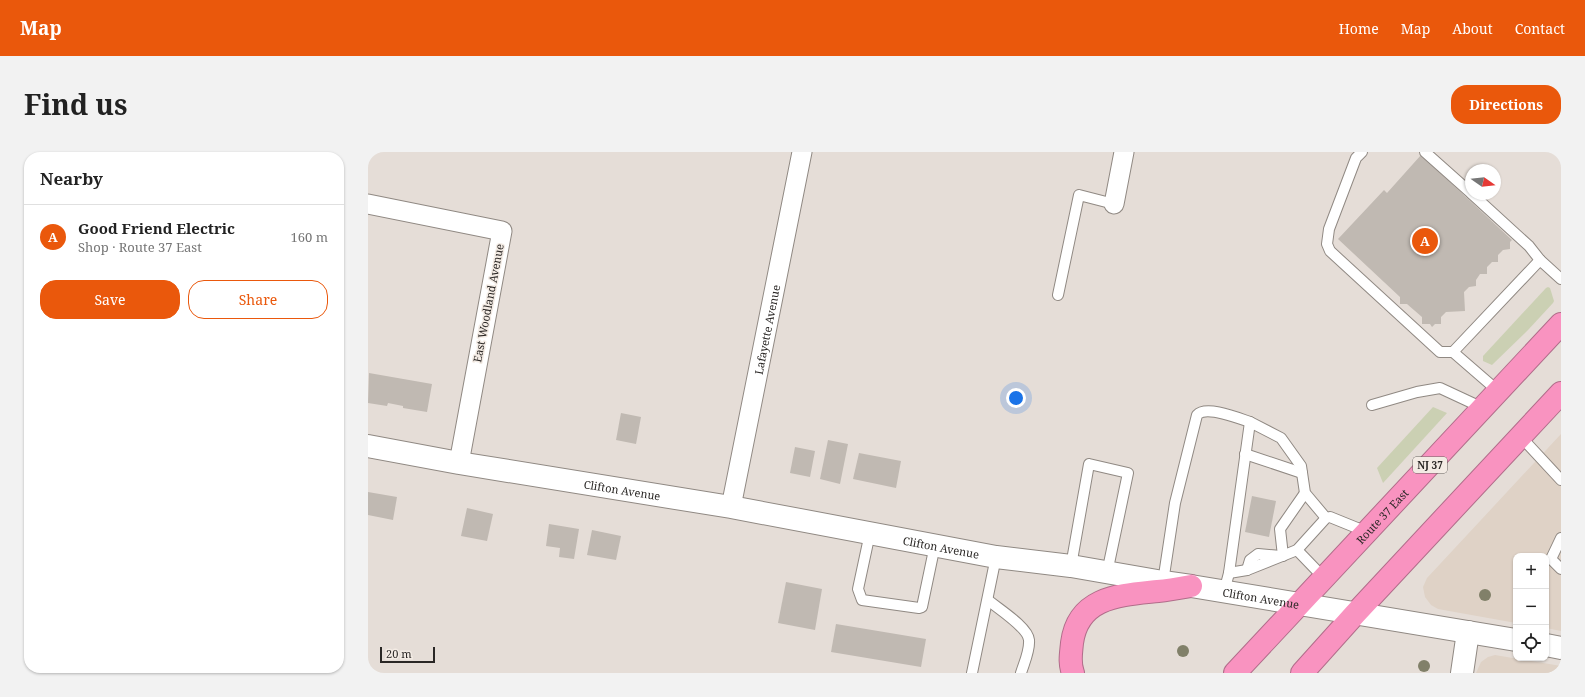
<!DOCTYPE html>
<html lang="en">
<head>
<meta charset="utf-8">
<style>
	body { margin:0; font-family:"Noto Serif",serif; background:#f2f2f2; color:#222 }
	.controls { position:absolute; right:12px; bottom:12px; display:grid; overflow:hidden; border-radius:8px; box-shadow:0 1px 3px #0004 }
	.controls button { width:36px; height:36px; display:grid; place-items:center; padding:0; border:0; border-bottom:1px solid #e0e0e0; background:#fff; color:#222; font:20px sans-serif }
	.compass { position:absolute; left:1097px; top:12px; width:36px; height:36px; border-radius:50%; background:#fff; box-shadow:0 1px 3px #0004; rotate:104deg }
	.scale { position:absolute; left:12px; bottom:10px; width:55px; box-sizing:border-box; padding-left:4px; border:2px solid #2a2725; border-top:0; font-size:11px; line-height:14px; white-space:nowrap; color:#2a2725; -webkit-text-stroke:3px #f3ebe4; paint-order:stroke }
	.you { position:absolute; left:648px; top:246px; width:14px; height:14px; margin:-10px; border:3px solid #fff; border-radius:50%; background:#1a73e8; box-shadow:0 0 0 6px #1a73e833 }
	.badge { display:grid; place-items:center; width:26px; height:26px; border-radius:50%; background:#ea580c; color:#fff; font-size:13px; font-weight:700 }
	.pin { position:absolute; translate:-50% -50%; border:2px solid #fff; box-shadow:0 1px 4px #0006 }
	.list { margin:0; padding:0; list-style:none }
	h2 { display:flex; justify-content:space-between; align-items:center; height:52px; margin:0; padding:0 16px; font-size:17px }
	h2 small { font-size:13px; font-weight:400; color:#767676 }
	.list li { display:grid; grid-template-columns:26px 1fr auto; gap:12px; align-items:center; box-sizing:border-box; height:64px; padding:0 16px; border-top:1px solid #e0e0e0 }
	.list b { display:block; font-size:15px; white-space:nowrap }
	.list p { margin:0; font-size:13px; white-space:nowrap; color:#767676 }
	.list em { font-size:13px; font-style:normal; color:#767676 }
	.actions { display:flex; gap:8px; padding:12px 16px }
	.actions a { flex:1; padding:9px 0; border:1px solid #ea580c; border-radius:16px; text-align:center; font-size:14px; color:#ea580c }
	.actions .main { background:#ea580c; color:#fff }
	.icon { flex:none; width:22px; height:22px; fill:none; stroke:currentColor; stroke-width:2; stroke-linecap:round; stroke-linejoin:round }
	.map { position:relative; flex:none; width:1193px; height:521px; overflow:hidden; border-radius:16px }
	header { display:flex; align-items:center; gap:24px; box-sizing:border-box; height:56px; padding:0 20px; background:#ea580c; color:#fff }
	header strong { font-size:19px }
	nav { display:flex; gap:22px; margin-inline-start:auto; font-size:14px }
	.intro { display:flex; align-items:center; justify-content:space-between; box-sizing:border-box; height:96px; padding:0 24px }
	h1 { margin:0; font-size:28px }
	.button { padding:10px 18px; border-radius:16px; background:#ea580c; color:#fff; font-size:14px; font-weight:700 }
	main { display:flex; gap:24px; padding:0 24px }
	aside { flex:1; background:#fff; border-radius:16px; box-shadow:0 1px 3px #0004 }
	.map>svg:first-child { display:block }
</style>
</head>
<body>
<header>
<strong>Map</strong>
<nav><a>Home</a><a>Map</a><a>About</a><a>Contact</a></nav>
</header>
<div class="intro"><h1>Find us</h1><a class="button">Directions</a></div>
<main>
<aside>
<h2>Nearby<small></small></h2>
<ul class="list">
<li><span class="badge">A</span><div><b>Good Friend Electric</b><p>Shop · Route 37 East</p></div><em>160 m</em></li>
</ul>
<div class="actions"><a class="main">Save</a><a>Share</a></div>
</aside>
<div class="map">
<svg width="1193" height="521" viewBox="0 0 1193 521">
	<rect width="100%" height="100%" fill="#e5ddd7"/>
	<!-- built -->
	<g fill="#dfd2c6">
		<polygon points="1193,282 1193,479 1178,476 1178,404 1148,404 1148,471 1070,457 1063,453 1057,445 1055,435 1059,426"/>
		<polygon points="1127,503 1193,514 1193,521 1108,521 1113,510 1120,505"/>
	</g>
	<!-- green -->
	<g fill="#cbd0b3">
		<polygon points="1180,135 1182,136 1186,149 1185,151 1160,178 1124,213 1115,209 1115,204 1178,136"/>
		<polygon points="1065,255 1079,261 1015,331 1009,316"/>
	</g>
	<!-- building -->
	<g fill="#c0b9b2">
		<polygon points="1053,3 1144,88 1142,90 1142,97 1135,98 1130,103 1130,110 1124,110 1119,115 1119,122 1112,122 1108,128 1108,134 1101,135 1096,140 1097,159 1078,160 1073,165 1073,172 1067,172 1064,175 1062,172 1054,172 1054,165 1039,152 1032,152 1032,145 970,87 1016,38 1019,41"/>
		<polygon points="1,221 64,232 59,260 35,256 35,254 20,251 19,254 0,251"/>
		<polygon points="253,261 273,265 268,292 248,288"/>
		<polygon points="460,288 480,292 472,332 452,327"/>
		<polygon points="427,295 447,299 442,325 422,321"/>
		<polygon points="491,301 533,309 528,336 485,327"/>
		<polygon points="0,340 29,345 25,368 0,363"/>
		<polygon points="884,344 908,349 901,385 877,380"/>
		<polygon points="99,356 125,362 119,389 93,384"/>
		<polygon points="181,372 211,377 206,407 191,405 192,396 178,394"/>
		<polygon points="224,378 253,384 248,408 219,403"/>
		<polygon points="418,430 454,437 447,478 410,471"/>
		<polygon points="468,472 558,487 553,515 463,500"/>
	</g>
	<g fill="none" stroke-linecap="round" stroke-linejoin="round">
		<defs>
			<g id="lane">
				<polyline points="994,0 988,6 961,77 959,92 962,99 1072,200 1085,200"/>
				<polyline points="1057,0 1103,41"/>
				<polyline points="1104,42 1161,94 1172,108"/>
				<polyline points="690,143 711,43 746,52"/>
				<polyline points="1130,239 1085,200 1172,108 1193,127"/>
				<polyline points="1004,253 1049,240 1072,236 1115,256"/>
				<polyline points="1153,285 1193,328"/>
				<polyline points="877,302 934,321"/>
				<polyline points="502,381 490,437 494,448 551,456 554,455 567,393"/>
				<polyline points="1193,386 1183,407 1193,417"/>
				<polyline points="929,398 956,426"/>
				<polyline points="915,404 912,377 937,341"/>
				<polyline points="703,414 721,312 760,321 739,421"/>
				<polyline points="879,418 882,408 890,402 913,404"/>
				<polyline points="861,421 879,418 929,398 958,366 962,365 999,380"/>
				<path d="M 795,430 L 807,351 L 829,263 C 838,253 870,266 882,270"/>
				<polyline points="856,440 861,421 882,270 913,286 933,314 937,341 958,366"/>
				<path d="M 620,448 C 629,456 660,475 661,488 C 662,499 656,511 653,521"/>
				<polyline points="604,521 628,405"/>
			</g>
			<g id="street">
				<polyline points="0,52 134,79 91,311"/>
				<polyline points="746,52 756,0"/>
				<path id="s1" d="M 363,355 L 434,0"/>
			</g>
			<g id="secondary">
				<path id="s2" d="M 0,294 L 91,311 L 363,355 L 628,405 L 703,414 L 795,430 L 823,434 L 1148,488"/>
				<polyline points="1178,493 1193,496"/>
				<polyline points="1094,521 1100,480"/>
			</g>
			<g id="highway">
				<path d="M 705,521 C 701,511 703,502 704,491 C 710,444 753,443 790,439 C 801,438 812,436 823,434"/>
				<path id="s3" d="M 867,521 L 1193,172"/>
				<polyline points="934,521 987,462 1193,241"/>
			</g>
		</defs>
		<!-- lane casing -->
		<use href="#lane" stroke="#908983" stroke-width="12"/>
		<!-- street casing -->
		<use href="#street" stroke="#908983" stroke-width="21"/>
		<!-- secondary casing -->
		<use href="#secondary" stroke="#908983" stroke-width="24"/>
		<!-- highway casing -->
		<use href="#highway" stroke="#b16d8a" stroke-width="24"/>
		<!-- lane -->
		<use href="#lane" stroke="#fff" stroke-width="10"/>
		<!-- street -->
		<use href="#street" stroke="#fff" stroke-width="19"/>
		<!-- secondary -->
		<use href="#secondary" stroke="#fff" stroke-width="22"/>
		<!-- highway -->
		<use href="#highway" stroke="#f993c0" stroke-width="22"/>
	</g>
	<!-- trees -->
	<g fill="#818069">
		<circle cx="1117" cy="443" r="6"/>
		<circle cx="815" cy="499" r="6"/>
		<circle cx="1056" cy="514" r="6"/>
	</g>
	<g text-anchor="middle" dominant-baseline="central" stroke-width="3" stroke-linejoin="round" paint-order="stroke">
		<!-- shield labels -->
		<rect fill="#f3ebe4" stroke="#66625e" stroke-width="1" x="1045" y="305" width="34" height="16" rx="3"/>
		<g font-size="10" font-weight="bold" fill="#2a2725">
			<text x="1062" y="313">NJ 37</text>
		</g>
		<!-- street labels -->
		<g font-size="11" fill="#2a2725" stroke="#f3ebe4">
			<text transform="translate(120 151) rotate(-79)">East Woodland Avenue</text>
			<text stroke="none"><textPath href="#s1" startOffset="181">Lafayette Avenue</textPath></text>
			<text stroke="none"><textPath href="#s2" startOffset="258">Clifton Avenue</textPath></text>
			<text stroke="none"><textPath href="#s3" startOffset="215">Route 37 East</textPath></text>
			<text stroke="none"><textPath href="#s2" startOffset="582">Clifton Avenue</textPath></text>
			<text stroke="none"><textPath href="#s2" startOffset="906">Clifton Avenue</textPath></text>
		</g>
	</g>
</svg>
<div class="controls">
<button>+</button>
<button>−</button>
<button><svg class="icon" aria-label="locate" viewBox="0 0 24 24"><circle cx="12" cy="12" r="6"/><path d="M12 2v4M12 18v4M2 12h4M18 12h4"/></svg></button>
</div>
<svg class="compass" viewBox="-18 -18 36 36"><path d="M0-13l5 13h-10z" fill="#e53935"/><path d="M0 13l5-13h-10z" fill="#767676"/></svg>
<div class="scale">20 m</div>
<div class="you"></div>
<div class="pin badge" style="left:1057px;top:89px">A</div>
</div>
</main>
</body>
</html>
